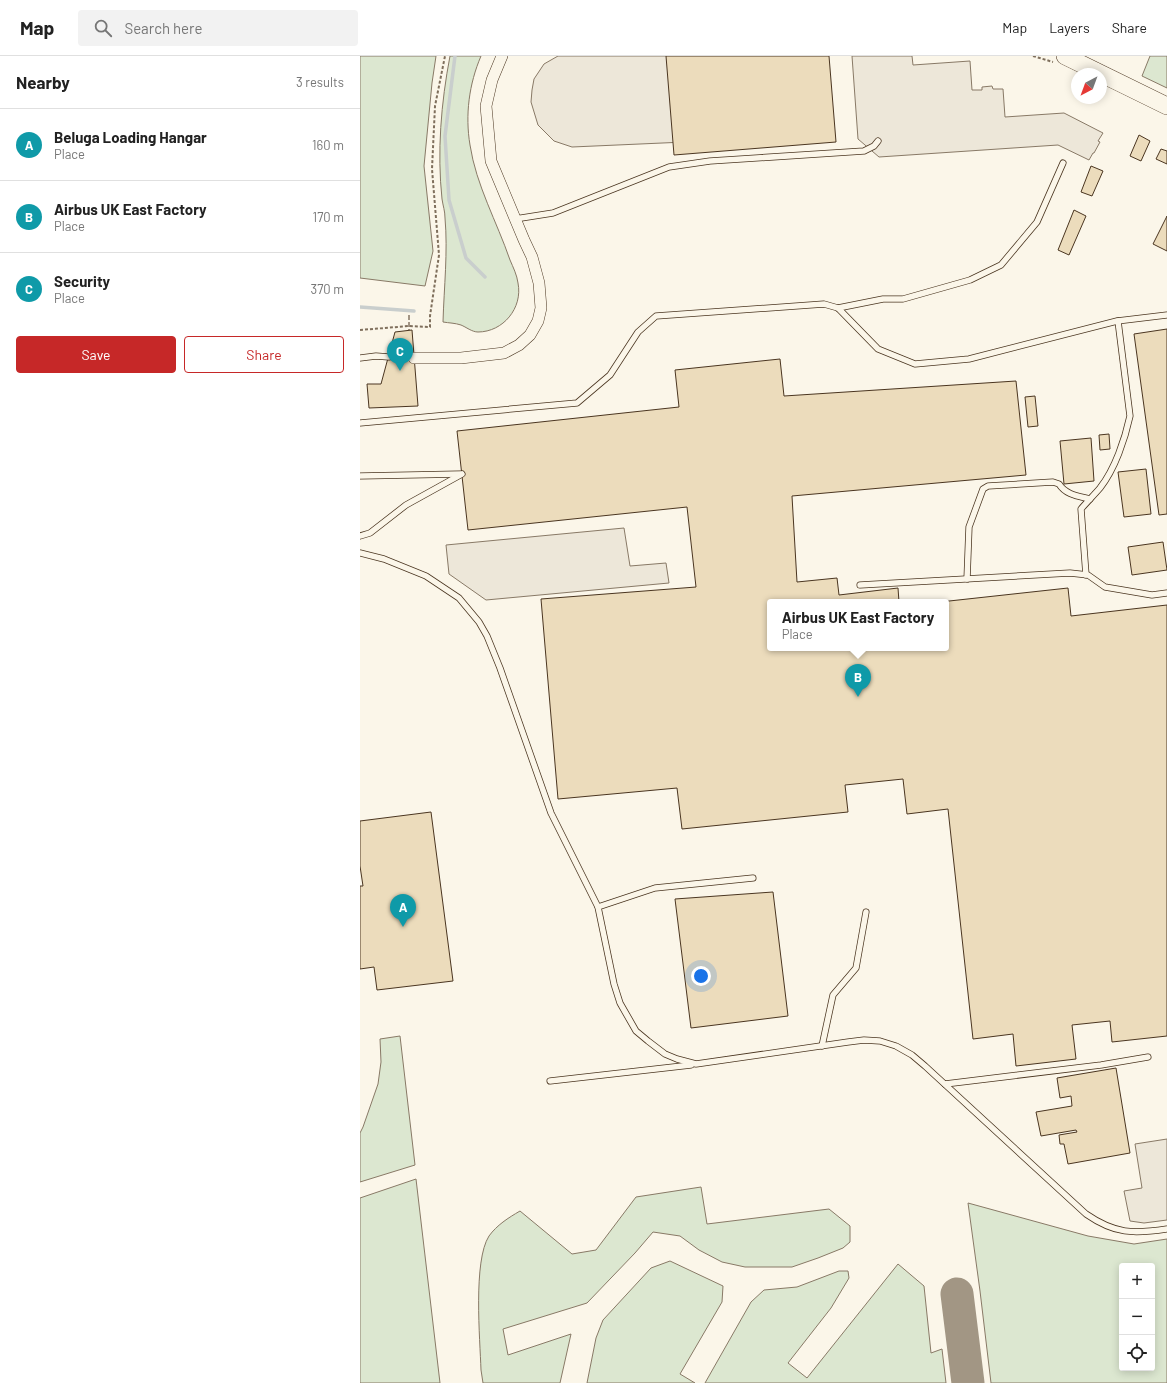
<!DOCTYPE html>
<html lang="en">
<head>
<meta charset="utf-8">
<style>
	body { margin:0; font-family:Barlow,sans-serif; background:#f2f2f2; color:#222 }
	.controls { position:absolute; right:12px; bottom:12px; display:grid; overflow:hidden; border-radius:4px; box-shadow:0 2px 10px #0003 }
	.controls button { width:36px; height:36px; display:grid; place-items:center; padding:0; border:0; border-bottom:1px solid #e0e0e0; background:#fff; color:#222; font:20px sans-serif }
	.compass { position:absolute; left:711px; top:12px; width:36px; height:36px; border-radius:50%; background:#fff; box-shadow:0 2px 10px #0003; rotate:221deg }
	.you { position:absolute; left:341px; top:920px; width:14px; height:14px; margin:-10px; border:3px solid #fff; border-radius:50%; background:#1a73e8; box-shadow:0 0 0 6px #1a73e833 }
	.badge { display:grid; place-items:center; width:26px; height:26px; border-radius:50%; background:#c62828; color:#fff; font-size:13px; font-weight:700 }
	.pin { position:absolute; translate:-50% -33px; filter:drop-shadow(0 1px 2px #0008) }
	.pin::after { content:''; position:absolute; top:21px; width:14px; height:12px; background:inherit; clip-path:polygon(0 0,100% 0,50% 100%) }
	.popup { position:absolute; left:407px; top:543px; width:182px; height:52px; box-sizing:border-box; display:grid; place-content:center; border-radius:4px; background:#fff; filter:drop-shadow(0 1px 3px #0005); font-size:13px; white-space:nowrap; color:#767676 }
	.popup b { font-size:15px; color:#222 }
	.popup::after { content:''; position:absolute; left:50%; top:100%; margin-left:-8px; border:8px solid transparent; border-top-color:#fff }
	.list { margin:0; padding:0; list-style:none }
	h2 { display:flex; justify-content:space-between; align-items:center; height:52px; margin:0; padding:0 16px; font-size:17px }
	h2 small { font-size:13px; font-weight:400; color:#767676 }
	.list li { display:grid; grid-template-columns:26px 1fr auto; gap:12px; align-items:center; box-sizing:border-box; height:72px; padding:0 16px; border-top:1px solid #e0e0e0 }
	.list b { display:block; font-size:15px; white-space:nowrap }
	.list p { margin:0; font-size:13px; white-space:nowrap; color:#767676 }
	.list em { font-size:13px; font-style:normal; color:#767676 }
	.actions { display:flex; gap:8px; padding:12px 16px }
	.actions a { flex:1; padding:9px 0; border:1px solid #c62828; border-radius:4px; text-align:center; font-size:14px; color:#c62828 }
	.actions .main { background:#c62828; color:#fff }
	.icon { flex:none; width:22px; height:22px; fill:none; stroke:currentColor; stroke-width:2; stroke-linecap:round; stroke-linejoin:round }
	.map { position:relative; flex:none; width:807px; height:1327px; overflow:hidden }
	header { display:flex; align-items:center; gap:24px; box-sizing:border-box; height:56px; padding:0 20px; background:#fff; border-bottom:1px solid #e0e0e0 }
	header strong { font-size:19px }
	nav { display:flex; gap:22px; margin-inline-start:auto; font-size:14px }
	.search { width:280px; height:36px; background:#f2f2f2; display:flex; align-items:center; gap:10px; box-sizing:border-box; padding:0 14px; border-radius:4px; color:#767676; font-size:15px }
	main { display:flex }
	aside { flex:1; background:#fff }
	.map>svg:first-child { display:block }
</style>
</head>
<body>
<header>
<strong>Map</strong>
<div class="search"><svg class="icon" aria-label="search" viewBox="0 0 24 24"><circle cx="10" cy="10" r="6"/><path d="M15 15l6 6"/></svg>Search here</div>
<nav><a>Map</a><a>Layers</a><a>Share</a></nav>
</header>
<main>
<aside>
<h2>Nearby<small>3 results</small></h2>
<ul class="list">
<li><span class="badge" style="background:#0f9aa8">A</span><div><b>Beluga Loading Hangar</b><p>Place</p></div><em>160 m</em></li>
<li><span class="badge" style="background:#0f9aa8">B</span><div><b>Airbus UK East Factory</b><p>Place</p></div><em>170 m</em></li>
<li><span class="badge" style="background:#0f9aa8">C</span><div><b>Security</b><p>Place</p></div><em>370 m</em></li>
</ul>
<div class="actions"><a class="main">Save</a><a>Share</a></div>
</aside>
<div class="map">
<svg width="807" height="1327" viewBox="0 0 807 1327">
	<rect width="100%" height="100%" fill="#fbf6e9"/>
	<!-- green -->
	<g fill="#dce7d0" stroke="#887966" fill-rule="evenodd">
		<polygon points="0,0 76,0 72,27 64,110 73,195 65,230 0,222"/>
		<path d="M 90,0 L 121,0 C 109,28 105,59 110,89 C 116,129 137,166 150,204 C 153,211 157,219 158,227 C 163,252 143,276 118,276 C 112,276 106,271 101,269 C 95,267 89,267 83,266 C 84,231 88,196 85,162 C 85,155 83,150 82,143 C 77,96 81,47 90,0 Z"/>
		<polygon points="790,0 807,0 807,32 782,20"/>
		<polygon points="40,980 55,1109 0,1126 0,1077 3,1071 18,1028 21,1006 20,983"/>
		<polygon points="56,1123 80,1327 0,1327 0,1142"/>
		<path d="M 341,1131 L 347,1168 L 469,1153 L 490,1170 L 490,1186 L 483,1192 L 458,1202 L 432,1211 L 385,1211 L 362,1206 L 339,1194 L 320,1180 L 293,1176 L 275,1197 L 227,1247 L 143,1273 L 148,1299 L 211,1278 L 200,1327 L 123,1327 L 121,1314 C 120,1283 113,1205 129,1180 C 137,1169 148,1162 160,1155 L 212,1198 L 236,1194 L 276,1141 Z"/>
		<path d="M 608,1147 L 728,1180 L 774,1188 L 807,1183 L 807,1327 L 631,1327 L 620,1235 ZM 762,1210 L 792,1210 L 792,1312 L 762,1312 Z"/>
		<polygon points="310,1205 363,1230 362,1246 320,1318 335,1327 227,1327 236,1282 243,1264 291,1212"/>
		<polygon points="538,1208 564,1230 571,1297 582,1293 586,1327 345,1327 391,1246 404,1234 437,1231 479,1215 488,1215 489,1222 471,1252 428,1307 447,1322"/>
	</g>
	<!-- parking -->
	<g fill="#ede7d9" stroke="#887966">
		<polygon points="198,0 326,0 325,86 212,91 194,85 178,69 171,46 172,34 174,23 184,8"/>
		<polygon points="492,0 552,0 553,9 610,5 612,34 622,34 622,31 632,30 633,33 643,33 645,61 704,57 743,77 738,85 740,86 734,97 733,97 729,104 698,89 519,101 498,83"/>
		<polygon points="264,472 270,510 306,507 309,527 126,544 89,518 86,489"/>
		<polygon points="807,1083 807,1164 784,1167 770,1165 764,1135 782,1132 775,1088"/>
	</g>
	<g fill="none" stroke-linecap="round" stroke-linejoin="round">
		<!-- stream -->
		<g stroke="#c9cecd" stroke-width="3.5">
			<polyline points="95,0 85,80 89,144 106,202 125,221"/>
			<polyline points="0,251 54,255"/>
		</g>
		<!-- taxiway -->
		<polyline stroke="#a29684" stroke-width="33" points="597,1238 608,1327"/>
	</g>
	<!-- building -->
	<g fill="#ecdcbc" stroke="#4a3520">
		<polygon points="306,0 469,0 476,86 314,99"/>
		<polygon points="779,79 790,85 781,105 770,100"/>
		<polygon points="801,93 807,95 807,108 796,103"/>
		<polygon points="731,110 743,115 732,140 721,136"/>
		<polygon points="714,154 726,160 709,199 698,194"/>
		<polygon points="807,160 807,195 793,188"/>
		<polygon points="807,273 807,458 799,459 774,278"/>
		<polygon points="52,274 58,350 9,352 7,328 21,328 35,276"/>
		<polygon points="420,303 424,340 656,325 666,419 432,440 437,526 477,522 479,539 538,532 539,546 410,546 410,592 586,592 586,546 580,546 708,532 711,560 807,549 807,980 752,986 750,965 712,969 716,1003 656,1010 653,978 613,983 588,753 547,758 543,723 485,729 488,756 322,773 317,732 198,743 181,543 336,531 327,451 108,474 97,375 319,351 315,314"/>
		<polygon points="675,340 678,370 668,371 665,341"/>
		<polygon points="749,378 750,393 740,394 739,379"/>
		<polygon points="731,382 734,425 704,428 700,385"/>
		<polygon points="786,413 791,458 764,461 758,416"/>
		<polygon points="803,486 807,514 772,519 768,491"/>
		<polygon points="71,756 93,925 17,934 14,911 0,913 0,830 3,830 0,810 0,765"/>
		<polygon points="413,836 428,960 331,972 315,843"/>
		<polygon points="756,1012 770,1097 708,1108 704,1088 700,1088 699,1079 717,1076 716,1074 681,1080 676,1056 712,1050 711,1040 700,1042 697,1022"/>
	</g>
	<g fill="none" stroke-linecap="round" stroke-linejoin="round">
		<defs>
			<g id="service">
				<polyline points="155,163 193,157 309,111 350,105 504,95 514,90 518,85"/>
				<polyline points="478,252 523,243 543,243 610,224 641,209 677,166 703,107"/>
				<polyline points="0,302 16,300 29,301"/>
				<polyline points="0,367 217,347 250,319 278,276 296,260 464,248 478,252 518,293 555,308 609,303 757,265 807,259"/>
				<polyline points="0,420 100,418"/>
				<polyline points="0,480 10,477 46,449 102,418"/>
				<path d="M 0,497 L 24,503 L 66,520 L 99,542 L 119,566 L 127,580 L 140,612 L 191,757 L 238,851 L 254,928 L 260,947 L 276,975 L 288,985 L 305,998 L 317,1003 L 336,1008 L 488,986 L 504,984 L 520,985 L 536,990 L 552,999 L 565,1010 L 726,1158 C 755,1178 773,1178 807,1173"/>
				<path d="M 726,519 L 721,453 C 727,446 734,439 740,432 C 755,413 765,383 770,360 L 758,265"/>
				<path d="M 607,523 L 609,471 L 623,433 L 628,430 L 693,426 L 699,428 C 706,439 718,440 730,443"/>
				<polyline points="500,529 710,517 728,519 745,531 792,539 807,537"/>
				<polyline points="238,851 295,832 393,822"/>
				<polyline points="462,990 473,939 496,912 506,856"/>
				<polyline points="190,1025 331,1009"/>
				<polyline points="585,1028 741,1009 788,1001"/>
			</g>
			<polyline id="minor" points="54,302 101,302 144,297 159,289 170,279 178,265 181,252 179,227 172,201 164,184 131,105 126,50 132,24 142,0"/>
			<polyline id="primary" points="705,0 807,50"/>
		</defs>
		<!-- service casing -->
		<use href="#service" stroke="#4a3520" stroke-width="7"/>
		<!-- minor casing -->
		<use href="#minor" stroke="#4a3520" stroke-width="12"/>
		<!-- primary casing -->
		<use href="#primary" stroke="#4a3520" stroke-width="18"/>
		<!-- path -->
		<g stroke="#7f6f5c" stroke-width="2" stroke-dasharray="3 2" stroke-linecap="butt">
			<polyline points="673,0 693,6"/>
			<polyline points="0,274 49,270 70,271 70,260 79,199 72,113 75,50 85,0"/>
		</g>
		<!-- service -->
		<use href="#service" stroke="#fbf6e9" stroke-width="5.5"/>
		<!-- minor -->
		<use href="#minor" stroke="#fbf6e9" stroke-width="11"/>
		<!-- primary -->
		<use href="#primary" stroke="#fbf6e9" stroke-width="17"/>
		<!-- fence -->
		<polyline stroke="#4a3520" stroke-width="1" stroke-dasharray="5 2" stroke-linecap="butt" points="49,259 49,274"/>
	</g>
</svg>
<div class="controls">
<button>+</button>
<button>−</button>
<button><svg class="icon" aria-label="locate" viewBox="0 0 24 24"><circle cx="12" cy="12" r="6"/><path d="M12 2v4M12 18v4M2 12h4M18 12h4"/></svg></button>
</div>
<svg class="compass" viewBox="-18 -18 36 36"><path d="M0-13l5 13h-10z" fill="#e53935"/><path d="M0 13l5-13h-10z" fill="#767676"/></svg>
<div class="you"></div>
<div class="pin badge" style="left:43px;top:871px;background:#0f9aa8">A</div>
<div class="pin badge" style="left:498px;top:641px;background:#0f9aa8">B</div>
<div class="popup"><b>Airbus UK East Factory</b>Place</div>
<div class="pin badge" style="left:40px;top:315px;background:#0f9aa8">C</div>
</div>
</main>
</body>
</html>
